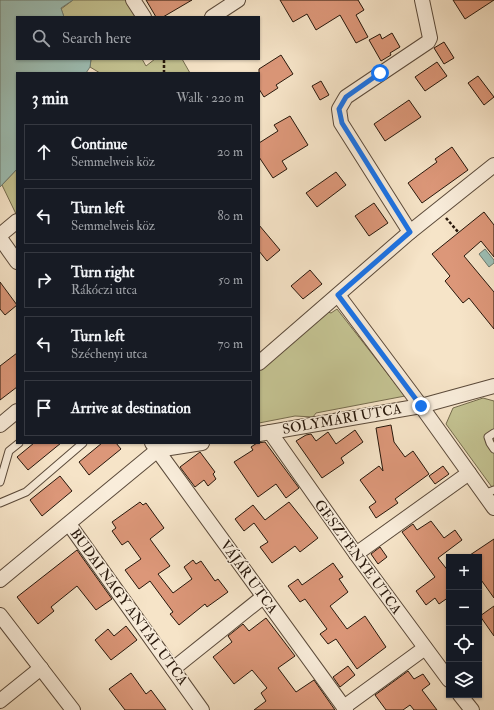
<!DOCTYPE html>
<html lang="en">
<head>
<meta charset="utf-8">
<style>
	body { margin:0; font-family:"IM FELL Double Pica",serif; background:#242831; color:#f1f3f6 }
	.controls { position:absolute; right:12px; bottom:12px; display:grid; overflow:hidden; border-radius:0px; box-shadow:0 1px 3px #0004 }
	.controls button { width:36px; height:36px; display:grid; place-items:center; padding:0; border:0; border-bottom:1px solid #363941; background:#171b24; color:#f1f3f6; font:20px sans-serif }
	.stop { position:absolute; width:12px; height:12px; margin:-9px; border:3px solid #1a73e8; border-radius:50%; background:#fff }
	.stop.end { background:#1a73e8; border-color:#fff; box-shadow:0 1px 4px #0008 }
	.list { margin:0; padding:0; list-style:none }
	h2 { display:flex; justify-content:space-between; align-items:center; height:52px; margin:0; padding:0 16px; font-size:17px }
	h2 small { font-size:13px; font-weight:400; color:#9ea1a6 }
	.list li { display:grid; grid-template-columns:26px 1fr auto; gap:12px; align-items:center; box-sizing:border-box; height:56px; margin:0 8px 8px; padding:0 8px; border:1px solid #363941; border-radius:0px }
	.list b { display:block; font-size:15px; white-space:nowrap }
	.list p { margin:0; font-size:13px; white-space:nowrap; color:#9ea1a6 }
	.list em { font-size:13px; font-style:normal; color:#9ea1a6 }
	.icon { flex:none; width:22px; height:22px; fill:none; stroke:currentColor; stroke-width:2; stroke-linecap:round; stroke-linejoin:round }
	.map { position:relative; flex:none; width:494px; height:710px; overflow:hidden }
	.search { position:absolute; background:#171b24; box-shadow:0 1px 3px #0004; left:16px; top:16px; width:244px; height:44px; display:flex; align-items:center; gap:10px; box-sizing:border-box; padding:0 14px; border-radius:0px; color:#9ea1a6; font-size:15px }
	.panel { position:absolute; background:#171b24; box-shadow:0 1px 3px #0004; left:16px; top:72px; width:244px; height:372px; border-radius:0px }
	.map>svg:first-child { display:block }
</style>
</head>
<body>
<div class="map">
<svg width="494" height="710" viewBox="0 0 494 710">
	<rect width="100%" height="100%" fill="#f6e4c8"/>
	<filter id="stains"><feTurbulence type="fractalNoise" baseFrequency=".005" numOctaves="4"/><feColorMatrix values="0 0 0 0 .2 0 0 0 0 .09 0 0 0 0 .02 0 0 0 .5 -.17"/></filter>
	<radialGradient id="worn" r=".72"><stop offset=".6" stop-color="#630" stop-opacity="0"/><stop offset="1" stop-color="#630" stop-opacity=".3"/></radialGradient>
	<!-- green -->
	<g fill="#c3c291" stroke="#756c4e">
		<polygon points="73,0 136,0 135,17 64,17 61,9"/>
		<polygon points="91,59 142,59 146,66 155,59 182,59 190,73 100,73 90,67"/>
		<polygon points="17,169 17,216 2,185"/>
		<polygon points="337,309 405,396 316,413 313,417 295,416 259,423 259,368 328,312 331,313"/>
		<polygon points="483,398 494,401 494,490 446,424 453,408"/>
	</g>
	<!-- water -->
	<g fill="#9dbfb5" stroke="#6e7c71">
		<polygon points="0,0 73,0 61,8 64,17 17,17 17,59 91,59 90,67 86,73 17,73 17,169 0,187"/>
		<polygon points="485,249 494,260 494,263 489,267 479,254"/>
	</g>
	<!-- building -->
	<g fill="#dc9779" stroke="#27170b">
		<polygon points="146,0 192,0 163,17 156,17"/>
		<polygon points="280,0 358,0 364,10 356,15 368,37 356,43 340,15 316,30 307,14 293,22"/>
		<polygon points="453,0 494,0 465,19"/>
		<polygon points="392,33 400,47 390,53 391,55 381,61 369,40 380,34 382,39"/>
		<polygon points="444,42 454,58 444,64 434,48"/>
		<polygon points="281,55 293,74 276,85 278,88 264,97 259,89 259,69"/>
		<polygon points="437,62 447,76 425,91 415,77"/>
		<polygon points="478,76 494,97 484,105 468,83"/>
		<polygon points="321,81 329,95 320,100 312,86"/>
		<polygon points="409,100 421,117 385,141 374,124"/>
		<polygon points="290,116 308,145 282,161 287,169 273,178 259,157 259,143 278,131 274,125"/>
		<polygon points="452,147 468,170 422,203 408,183 437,162 435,159"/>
		<polygon points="336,172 346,185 317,207 306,193"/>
		<polygon points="374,203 388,223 369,236 355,216"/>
		<polygon points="484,212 494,225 494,257 481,241 464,256 494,292 494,329 469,298 463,303 445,281 450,276 432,254"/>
		<polygon points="259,225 280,250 267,261 259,251"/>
		<polygon points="310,270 322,284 303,299 291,286"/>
		<polygon points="0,282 17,305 5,315 0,309"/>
		<polygon points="17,353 17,387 0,400 0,366"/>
		<polygon points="391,425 394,442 405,457 413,451 429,474 395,499 398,503 376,518 369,507 376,502 360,480 379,466 383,471 376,428"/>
		<polygon points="355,430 363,442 341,458 344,463 322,478 296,441 306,435 311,434 316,441 328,432 336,444"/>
		<polygon points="265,442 299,488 286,498 276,484 258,497 234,462 253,450 251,447 257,443"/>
		<polygon points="34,443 61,443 28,470 17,457"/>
		<polygon points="102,443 116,443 121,449 89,475 79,462"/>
		<polygon points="200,452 215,472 213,474 216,479 208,486 204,480 195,487 180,467"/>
		<polygon points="443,466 449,474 435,484 429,476"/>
		<polygon points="60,476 72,491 42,516 30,500"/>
		<polygon points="140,502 143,505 146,503 164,528 150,539 170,566 158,574 173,593 192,579 184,567 193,560 196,564 201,561 215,581 218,579 228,592 207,607 205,604 179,625 170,614 173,612 150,581 139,589 125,570 141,559 128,541 122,545 112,531 116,528 112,522"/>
		<polygon points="289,502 318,538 300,552 295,546 272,563 260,547 268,542 254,523 244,531 235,519 253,505 265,520"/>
		<polygon points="431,521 444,538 455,530 462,540 438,558 449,572 449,597 439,604 435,598 426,605 416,591 435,577 402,532 413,524 417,530"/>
		<polygon points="494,539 494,598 479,577 479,557 467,557"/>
		<polygon points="380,547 387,557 378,564 371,554"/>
		<polygon points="77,550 112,599 96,610 77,586 51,607 54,611 38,624 17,597"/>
		<polygon points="333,563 343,577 339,579 348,592 330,606 347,629 365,616 386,647 357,669 336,639 328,644 320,634 327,629 305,599 300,602 288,586 298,579 302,585"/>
		<polygon points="494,606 494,636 480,616"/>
		<polygon points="266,618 295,656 278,668 296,692 314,680 335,710 254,710 266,701 261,693 267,688 252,670 234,684 213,657 232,642 228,636 243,624 249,631"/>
		<polygon points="126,626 137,640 111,660 95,640 108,629 114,636"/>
		<polygon points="348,666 355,675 340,687 333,677"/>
		<polygon points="408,671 414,679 423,674 430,684 422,690 437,710 414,710 410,705 403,710 386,710 375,695"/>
		<polygon points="131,673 146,694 151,690 166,710 125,710 109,689"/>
	</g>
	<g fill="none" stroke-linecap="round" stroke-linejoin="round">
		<defs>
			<g id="lane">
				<polyline points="494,433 488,437 490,443 494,449"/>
				<polyline points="0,482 9,451 19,443"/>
				<polyline points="484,494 494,490"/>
				<polyline points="0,503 26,492 83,443"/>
			</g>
			<g id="street">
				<polyline points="133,0 144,17"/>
				<polyline points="212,17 238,0"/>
				<polyline points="410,232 341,123 339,109 346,97 428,42 430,38 422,0"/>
				<polyline points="0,235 17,221"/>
				<polyline points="0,238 17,262"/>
				<polyline points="338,295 421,406 494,508"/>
				<polyline points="259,363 410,232 494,165"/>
				<polyline points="0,425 17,411"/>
				<polyline points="270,432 356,554 449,680"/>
				<polyline points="259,434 421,406 494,386"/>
				<polyline points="152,443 346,710"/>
				<polyline points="157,450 202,443"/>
				<polyline points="69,524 202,710"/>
				<polyline points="356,554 469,473"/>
				<polyline points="0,580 166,443"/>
				<polyline points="0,615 73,710"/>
				<polyline points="173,669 263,597"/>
				<polyline points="460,695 472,710"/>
				<polyline points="0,701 41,668"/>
				<polyline points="344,707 425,648"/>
			</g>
		</defs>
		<!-- lane casing -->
		<use href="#lane" stroke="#5b4a3a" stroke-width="9"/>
		<!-- street casing -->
		<use href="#street" stroke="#5b4a3a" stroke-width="16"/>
		<!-- path -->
		<g stroke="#27170b" stroke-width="2.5" stroke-dasharray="3 2" stroke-linecap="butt">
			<polyline points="164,73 164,59"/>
			<polyline points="446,218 459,233"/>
		</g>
		<!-- lane -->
		<use href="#lane" stroke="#f9eddb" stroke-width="7"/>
		<!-- street -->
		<use href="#street" stroke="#f9eddb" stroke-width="14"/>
	</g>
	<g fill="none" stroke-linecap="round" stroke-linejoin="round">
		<!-- route -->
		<polyline stroke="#1a73e8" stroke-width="5" points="380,73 346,97 339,109 342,123 410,232 338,295 421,406"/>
	</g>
	<g text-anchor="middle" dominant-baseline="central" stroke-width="3" stroke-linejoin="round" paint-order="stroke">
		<!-- street labels -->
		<g font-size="14" fill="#27170b" stroke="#f9eddb">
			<text transform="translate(342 419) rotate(-10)">SOLYMÁRI UTCA</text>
			<text transform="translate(358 557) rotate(54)">GESZTENYE UTCA</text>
			<text transform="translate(249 577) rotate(54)">VÁJÁR UTCA</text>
			<text transform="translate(129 607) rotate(54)">BUDAI NAGY ANTAL UTCA</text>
		</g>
	</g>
	<rect width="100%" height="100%" filter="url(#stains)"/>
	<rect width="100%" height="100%" fill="url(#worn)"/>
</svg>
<div class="controls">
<button>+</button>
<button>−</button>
<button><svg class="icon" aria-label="locate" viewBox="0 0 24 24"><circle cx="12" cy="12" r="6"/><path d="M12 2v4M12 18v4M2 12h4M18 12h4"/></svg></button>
<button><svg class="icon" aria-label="layers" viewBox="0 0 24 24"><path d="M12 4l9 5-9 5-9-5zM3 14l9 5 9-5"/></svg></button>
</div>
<div class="stop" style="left:380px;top:73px"></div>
<div class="stop end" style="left:421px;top:406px"></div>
<div class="search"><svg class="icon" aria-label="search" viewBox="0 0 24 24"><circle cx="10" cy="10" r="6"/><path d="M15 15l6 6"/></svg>Search here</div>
<section class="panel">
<h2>3 min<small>Walk · 220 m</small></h2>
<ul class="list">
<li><svg class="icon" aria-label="ahead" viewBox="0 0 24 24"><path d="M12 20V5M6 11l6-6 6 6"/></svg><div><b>Continue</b><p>Semmelweis köz</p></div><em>20 m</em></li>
<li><svg class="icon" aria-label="left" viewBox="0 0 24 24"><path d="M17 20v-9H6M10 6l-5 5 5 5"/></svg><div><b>Turn left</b><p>Semmelweis köz</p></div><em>80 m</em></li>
<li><svg class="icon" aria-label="right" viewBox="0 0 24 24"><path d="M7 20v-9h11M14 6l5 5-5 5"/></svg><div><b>Turn right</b><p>Rákóczi utca</p></div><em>50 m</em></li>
<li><svg class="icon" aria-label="left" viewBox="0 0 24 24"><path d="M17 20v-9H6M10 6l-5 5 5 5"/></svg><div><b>Turn left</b><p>Széchenyi utca</p></div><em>70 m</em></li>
<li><svg class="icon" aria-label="arrive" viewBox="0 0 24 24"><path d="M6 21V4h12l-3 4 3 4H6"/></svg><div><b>Arrive at destination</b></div></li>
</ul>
</section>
</div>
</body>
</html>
